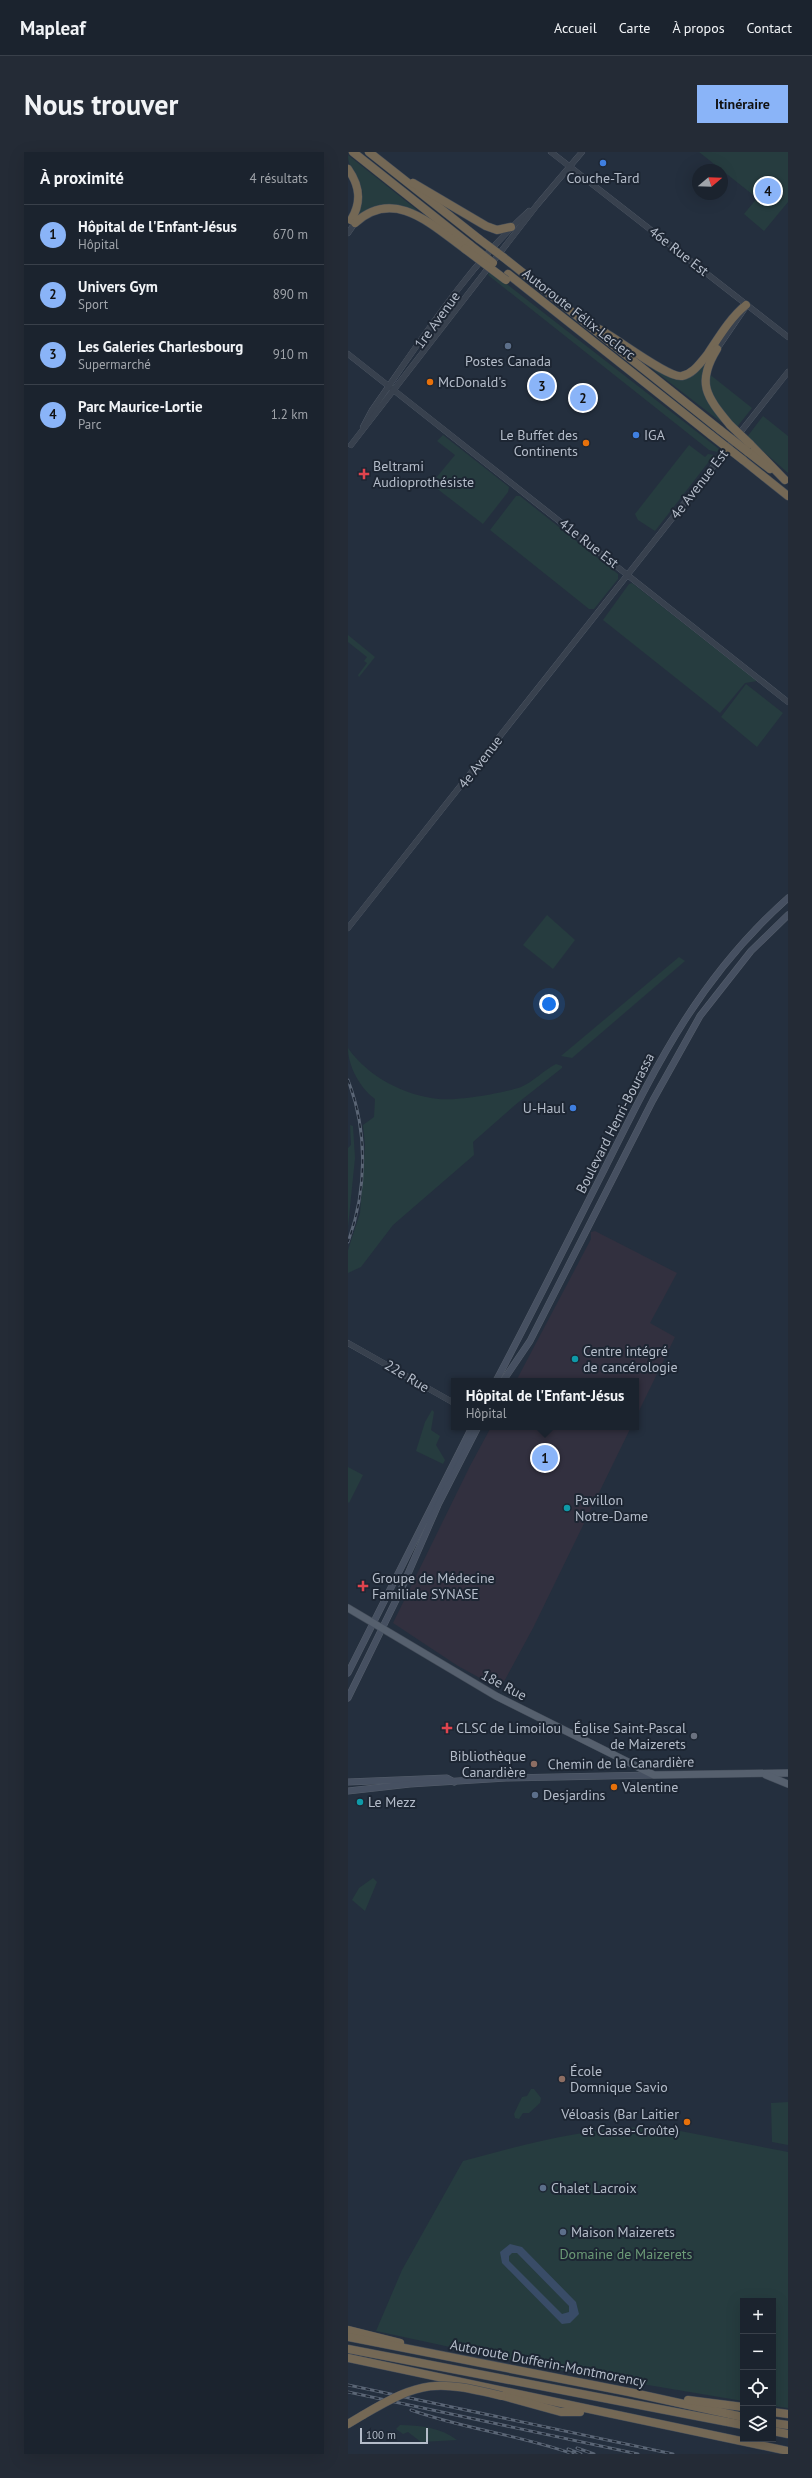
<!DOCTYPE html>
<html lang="fr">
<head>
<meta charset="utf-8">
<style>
	body { margin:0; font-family:"PT Sans",sans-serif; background:#242b36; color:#f1f3f6 }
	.controls { position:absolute; right:12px; bottom:12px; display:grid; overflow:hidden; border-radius:0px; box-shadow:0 4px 16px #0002 }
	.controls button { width:36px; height:36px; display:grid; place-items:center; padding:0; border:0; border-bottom:1px solid #39404a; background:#1b232e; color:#f1f3f6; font:20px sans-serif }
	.compass { position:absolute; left:344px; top:12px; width:36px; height:36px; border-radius:50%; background:#1b232e; box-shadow:0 4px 16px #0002; rotate:71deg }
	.scale { position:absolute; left:12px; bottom:10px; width:68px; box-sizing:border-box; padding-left:4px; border:2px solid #b4bcc9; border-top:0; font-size:11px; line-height:14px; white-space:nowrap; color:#b4bcc9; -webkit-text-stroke:3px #1d2633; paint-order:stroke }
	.you { position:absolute; left:201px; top:852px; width:14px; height:14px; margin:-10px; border:3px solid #fff; border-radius:50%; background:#1a73e8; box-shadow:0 0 0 6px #1a73e833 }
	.badge { display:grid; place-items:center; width:26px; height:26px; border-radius:50%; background:#8ab4f8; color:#111; font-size:13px; font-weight:700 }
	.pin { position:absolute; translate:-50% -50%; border:2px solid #fff; box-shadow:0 1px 4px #0006 }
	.popup { position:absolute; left:103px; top:1226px; width:188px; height:52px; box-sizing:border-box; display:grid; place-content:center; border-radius:0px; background:#1b232e; filter:drop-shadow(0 1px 3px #0005); font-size:13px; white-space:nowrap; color:#a0a4aa }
	.popup b { font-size:15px; color:#f1f3f6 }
	.popup::after { content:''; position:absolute; left:50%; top:100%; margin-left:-8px; border:8px solid transparent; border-top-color:#1b232e }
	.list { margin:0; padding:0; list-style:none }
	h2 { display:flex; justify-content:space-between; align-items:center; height:52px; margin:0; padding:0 16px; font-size:17px }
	h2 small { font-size:13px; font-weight:400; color:#a0a4aa }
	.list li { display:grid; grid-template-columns:26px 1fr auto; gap:12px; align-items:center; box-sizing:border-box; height:60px; padding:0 16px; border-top:1px solid #39404a }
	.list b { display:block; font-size:15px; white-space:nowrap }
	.list p { margin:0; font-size:13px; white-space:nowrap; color:#a0a4aa }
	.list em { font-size:13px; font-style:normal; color:#a0a4aa }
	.icon { flex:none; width:22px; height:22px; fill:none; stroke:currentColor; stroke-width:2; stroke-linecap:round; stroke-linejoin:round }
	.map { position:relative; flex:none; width:440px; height:2302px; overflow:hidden; border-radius:0px }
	header { display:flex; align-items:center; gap:24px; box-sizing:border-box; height:56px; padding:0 20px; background:#1b232e; border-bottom:1px solid #39404a }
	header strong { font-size:19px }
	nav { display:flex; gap:22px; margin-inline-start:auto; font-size:14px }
	.intro { display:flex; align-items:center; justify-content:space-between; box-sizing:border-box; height:96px; padding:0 24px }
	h1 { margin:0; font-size:28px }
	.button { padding:10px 18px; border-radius:0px; background:#8ab4f8; color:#111; font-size:14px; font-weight:700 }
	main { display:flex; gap:24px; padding:0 24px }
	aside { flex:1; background:#1b232e; border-radius:0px; box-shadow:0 4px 16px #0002 }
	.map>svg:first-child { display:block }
</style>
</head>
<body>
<header>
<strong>Mapleaf</strong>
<nav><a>Accueil</a><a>Carte</a><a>À propos</a><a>Contact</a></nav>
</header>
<div class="intro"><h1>Nous trouver</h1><a class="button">Itinéraire</a></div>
<main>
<aside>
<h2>À proximité<small>4 résultats</small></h2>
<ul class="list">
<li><span class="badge">1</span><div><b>Hôpital de l'Enfant-Jésus</b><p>Hôpital</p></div><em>670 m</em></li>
<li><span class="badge">2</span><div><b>Univers Gym</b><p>Sport</p></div><em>890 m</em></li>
<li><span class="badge">3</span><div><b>Les Galeries Charlesbourg</b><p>Supermarché</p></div><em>910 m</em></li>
<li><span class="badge">4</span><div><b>Parc Maurice-Lortie</b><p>Parc</p></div><em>1.2 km</em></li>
</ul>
</aside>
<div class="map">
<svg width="440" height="2302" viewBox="0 0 440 2302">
	<rect width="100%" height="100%" fill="#242f3e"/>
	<!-- medical -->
	<g fill="#32303f">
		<polygon points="247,1079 329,1121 302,1171 327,1185 288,1265 288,1229 168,1229 243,1087 243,1080"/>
		<polygon points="143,1275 283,1275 185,1476 152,1537 110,1514 45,1471 122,1314"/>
	</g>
	<!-- green -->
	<g fill="#263c3f">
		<polygon points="351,0 440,0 440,50 416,79 396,62 409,46"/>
		<path d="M 0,3 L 69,58 L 68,60 C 41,50 35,54 10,65 C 8,59 16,48 14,38 C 11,25 0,17 0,3 Z"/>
		<polygon points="142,119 371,297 369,300 361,298 140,123"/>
		<path d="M 360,207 C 345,230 361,248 375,268 L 373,270 L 303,216 L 327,226 Z"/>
		<path d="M 360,221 L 404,256 L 389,275 C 371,255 363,248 360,221 Z"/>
		<polygon points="415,264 440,284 440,321 399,285"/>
		<polygon points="95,283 161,335 160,340 135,372 83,332 107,303 89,289"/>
		<polygon points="341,293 357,305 360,302 366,303 307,379 290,368 287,362"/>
		<polygon points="168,344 172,344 270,422 270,427 246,457 241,457 142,378"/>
		<polygon points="284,431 409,529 397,531 372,561 255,468 281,432"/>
		<polygon points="0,483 27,505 11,525 10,523 19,511 16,509 19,505 0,490"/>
		<polygon points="398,532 435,561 409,595 373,565"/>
		<polygon points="199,763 227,788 205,817 175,793"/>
		<polygon points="331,805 337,809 224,906 213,904"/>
		<path d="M 0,896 C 19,924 57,944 91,947 C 108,949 156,941 173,935 C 185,930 196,918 208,912 L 214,914 L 214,916 L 167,953 L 125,990 L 126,1003 L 45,1073 L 13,1115 L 0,1121 L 0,1098 L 12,1061 L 17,993 L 15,973 L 26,965 L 27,947 C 12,936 0,914 0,896 Z"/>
		<polygon points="2,973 5,974 7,1006 0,1075 0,996 3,993"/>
		<polygon points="84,1258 86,1260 83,1278 92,1284 88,1293 97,1308 95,1312 68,1299 77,1270"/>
		<polygon points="0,1315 15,1323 1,1351 0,1350"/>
		<polygon points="25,1726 29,1730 17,1759 4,1748 11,1736"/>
		<polygon points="183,1937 186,1937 193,1946 192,1951 181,1961 175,1961 171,1967 167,1966 166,1962 174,1945 179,1944"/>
		<polygon points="440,1950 440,1993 424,1990 423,1951"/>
		<path d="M 290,1975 L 327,1978 L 440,2000 L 440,2256 L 425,2254 L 425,2149 L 395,2149 L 395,2249 L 199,2216 L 28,2179 L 54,2118 L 115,2009 C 173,1993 230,1978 290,1975 Z"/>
		<path d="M 52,2273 C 71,2273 94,2276 109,2288 L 73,2290 L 60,2280 L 55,2282 L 48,2277 Z"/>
	</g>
	<!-- water -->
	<path fill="#394c67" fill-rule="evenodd" d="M 162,2092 L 174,2095 L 228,2150 L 231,2162 L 222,2171 L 214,2172 L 211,2169 L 154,2111 L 152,2100 ZM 164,2101 L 169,2101 L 221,2154 L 221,2160 L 214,2162 L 161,2109 L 161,2104 Z"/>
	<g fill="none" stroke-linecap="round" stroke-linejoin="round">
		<defs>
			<g id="tertiary">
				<polyline points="203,0 440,185"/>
				<polyline points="0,81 7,71"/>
				<polyline points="369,197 397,156"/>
				<polyline points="0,202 440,550"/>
				<path d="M 15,275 L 24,258 C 72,190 119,115 181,59"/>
				<polyline points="3,293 189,53 234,0"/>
				<polyline points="0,776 440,220"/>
				<polyline points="0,1191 106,1251"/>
			</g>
			<g id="secondary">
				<path d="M 148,1229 C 184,1161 219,1091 254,1022 C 307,916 349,827 440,746"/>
				<polyline points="155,1229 182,1189 305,948 352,864 403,799 440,763"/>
				<polyline points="0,1521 124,1275"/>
				<polyline points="0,1546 52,1440 90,1353 130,1275"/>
				<polyline points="0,1630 99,1626 106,1630"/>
				<polyline points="0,1639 62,1632 158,1626 306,1623"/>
			</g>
			<g id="primary">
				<polyline points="0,1456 148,1544 306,1623 440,1621"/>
				<polyline points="418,1623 440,1632"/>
			</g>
			<g id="motorway">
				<polyline points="5,0 122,93"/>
				<polyline points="21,0 131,87"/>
				<path d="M 0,17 C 12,34 14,50 3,68"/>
				<polyline points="65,31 138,74 149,78 163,75"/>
				<path d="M 7,71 C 46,35 84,73 117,97"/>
				<polyline points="155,105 372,278"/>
				<polyline points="160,122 363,283"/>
				<path d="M 251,177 C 267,185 321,227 334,224 C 345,222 352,211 359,203 C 371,185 382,166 398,153"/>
				<path d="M 369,197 C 348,231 358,244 382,273"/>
				<polyline points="402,292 437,328"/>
				<polyline points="400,300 422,317"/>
				<polyline points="395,308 440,344"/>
				<polyline points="0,2178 52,2191"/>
				<polyline points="0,2185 281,2240 395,2265"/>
				<polyline points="0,2197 395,2273"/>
				<polyline points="0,2206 440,2299"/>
				<polyline points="155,2244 213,2260 232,2260"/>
				<polyline points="340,2248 395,2255"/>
				<polyline points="425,2260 440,2262"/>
				<polyline points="425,2271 440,2273"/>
				<polyline points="0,2272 15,2263"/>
				<polyline points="425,2279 440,2282"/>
			</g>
		</defs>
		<!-- tertiary casing -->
		<use href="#tertiary" stroke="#565f6c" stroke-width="6"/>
		<!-- secondary casing -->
		<use href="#secondary" stroke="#565f6c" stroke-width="7"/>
		<!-- primary casing -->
		<use href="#primary" stroke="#414a57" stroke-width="8"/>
		<!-- motorway casing -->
		<use href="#motorway" stroke="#434c59" stroke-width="9"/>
		<!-- tertiary -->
		<use href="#tertiary" stroke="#38414e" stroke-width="5.5"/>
		<!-- secondary -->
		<use href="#secondary" stroke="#465061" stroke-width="6"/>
		<!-- primary -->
		<use href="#primary" stroke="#56606e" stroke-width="7"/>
		<!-- motorway -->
		<use href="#motorway" stroke="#746855" stroke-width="8"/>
		<defs>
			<g id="rail">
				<path d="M 0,928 C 20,980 19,1038 0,1090"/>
				<polyline points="0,2233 325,2302"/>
				<polyline points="0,2240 290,2302"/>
				<path d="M 63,2258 C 116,2277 172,2283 225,2302"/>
				<polyline points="229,2296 246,2302"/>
				<polyline points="220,2297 233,2302"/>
			</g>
		</defs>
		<!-- rail casing -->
		<use href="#rail" stroke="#5a6575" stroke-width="3"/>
		<!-- rail -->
		<use href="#rail" stroke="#1d2633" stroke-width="1.5" stroke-dasharray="4.5" stroke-linecap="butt"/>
		<defs>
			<g id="motorway-bridge">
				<polyline points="131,87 155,105"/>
				<polyline points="122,93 145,111"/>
				<polyline points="117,97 158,128"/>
				<polyline points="382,273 402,292"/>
				<polyline points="372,278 400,300"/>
				<polyline points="363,283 395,308"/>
				<path d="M 15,2263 C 74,2228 88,2228 154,2244"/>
			</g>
		</defs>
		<!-- motorway-bridge casing -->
		<use href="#motorway-bridge" stroke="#434c59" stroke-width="9" stroke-linecap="butt"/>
		<!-- motorway-bridge -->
		<use href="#motorway-bridge" stroke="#746855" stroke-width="8"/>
	</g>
	<!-- markers -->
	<g fill="#3f7fe0" stroke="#1d2633" stroke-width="1.5">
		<circle cx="255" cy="11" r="4"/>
		<circle cx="288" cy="283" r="4"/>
		<circle cx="225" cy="956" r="4"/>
	</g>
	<g fill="#5c6f8a" stroke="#1d2633" stroke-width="1.5">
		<circle cx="160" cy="194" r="4"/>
		<circle cx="187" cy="1643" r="4"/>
		<circle cx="195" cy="2036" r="4"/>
		<circle cx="215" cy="2080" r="4"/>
	</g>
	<g fill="#e8710a" stroke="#1d2633" stroke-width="1.5">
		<circle cx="82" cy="230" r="4"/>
		<circle cx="238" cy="291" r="4"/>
		<circle cx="266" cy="1635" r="4"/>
		<circle cx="339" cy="1970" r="4"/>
	</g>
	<g fill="#e0444e" stroke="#1d2633" stroke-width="1.5">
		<path d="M14 316h4v4h4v4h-4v4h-4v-4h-4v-4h4z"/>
		<path d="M13 1428h4v4h4v4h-4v4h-4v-4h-4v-4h4z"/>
		<path d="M97 1570h4v4h4v4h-4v4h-4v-4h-4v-4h4z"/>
	</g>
	<g fill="#0f9aa8" stroke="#1d2633" stroke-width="1.5">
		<circle cx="227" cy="1207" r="4"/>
		<circle cx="219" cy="1356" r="4"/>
		<circle cx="12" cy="1650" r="4"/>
	</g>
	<circle fill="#6b7280" stroke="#1d2633" stroke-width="1.5" cx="346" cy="1584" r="4"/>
	<g fill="#8d6e63" stroke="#1d2633" stroke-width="1.5">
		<circle cx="186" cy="1612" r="4"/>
		<circle cx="214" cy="1927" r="4"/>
	</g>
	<g text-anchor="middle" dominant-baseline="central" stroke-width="4" stroke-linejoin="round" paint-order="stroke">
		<!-- poi labels -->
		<g font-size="14" fill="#b4bcc9" stroke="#1d2633" text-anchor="start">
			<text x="255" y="26" text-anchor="middle">Couche-Tard</text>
			<text x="160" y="209" text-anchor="middle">Postes Canada</text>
			<text x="90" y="230">McDonald's</text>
			<text x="230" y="283" text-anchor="end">Le Buffet des<tspan x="230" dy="16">Continents</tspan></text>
			<text x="296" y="283">IGA</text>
			<text x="25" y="314">Beltrami<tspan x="25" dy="16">Audioprothésiste</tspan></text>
			<text x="217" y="956" text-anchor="end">U-Haul</text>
			<text x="235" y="1199">Centre intégré<tspan x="235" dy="16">de cancérologie</tspan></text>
			<text x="227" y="1348">Pavillon<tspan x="227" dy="16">Notre-Dame</tspan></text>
			<text x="24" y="1426">Groupe de Médecine<tspan x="24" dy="16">Familiale SYNASE</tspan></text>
			<text x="108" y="1576">CLSC de Limoilou</text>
			<text x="338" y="1576" text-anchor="end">Église Saint-Pascal<tspan x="338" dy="16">de Maizerets</tspan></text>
			<text x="178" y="1604" text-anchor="end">Bibliothèque<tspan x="178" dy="16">Canardière</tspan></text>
			<text x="274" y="1635">Valentine</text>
			<text x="195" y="1643">Desjardins</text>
			<text x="20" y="1650">Le Mezz</text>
			<text x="222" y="1919">École<tspan x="222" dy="16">Domnique Savio</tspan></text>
			<text x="331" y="1962" text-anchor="end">Véloasis (Bar Laitier<tspan x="331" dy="16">et Casse-Croûte)</tspan></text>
			<text x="203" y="2036">Chalet Lacroix</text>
			<text x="223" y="2080">Maison Maizerets</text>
		</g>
		<!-- street labels -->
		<g font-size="14" fill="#b4bcc9" stroke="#1d2633">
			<text transform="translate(331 99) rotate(38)">46e Rue Est</text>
			<text transform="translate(231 162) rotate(38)">Autoroute Félix-Leclerc</text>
			<text transform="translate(89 168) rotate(-54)">1re Avenue</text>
			<text transform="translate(351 332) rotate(-52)">4e Avenue Est</text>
			<text transform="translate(241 391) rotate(38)">41e Rue Est</text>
			<text transform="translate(132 610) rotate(-52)">4e Avenue</text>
			<text transform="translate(267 971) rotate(-63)">Boulevard Henri-Bourassa</text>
			<text transform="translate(59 1224) rotate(31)">22e Rue</text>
			<text transform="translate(156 1533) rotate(28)">18e Rue</text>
			<text transform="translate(273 1611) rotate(-1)">Chemin de la Canardière</text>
			<text transform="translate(200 2211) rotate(11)">Autoroute Dufferin-Montmorency</text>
		</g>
		<!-- park labels -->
		<g font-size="14" fill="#6b9a76" stroke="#1d2633">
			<text x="278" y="2102">Domaine de Maizerets</text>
		</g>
	</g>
</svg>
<div class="controls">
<button>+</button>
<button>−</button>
<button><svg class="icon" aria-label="locate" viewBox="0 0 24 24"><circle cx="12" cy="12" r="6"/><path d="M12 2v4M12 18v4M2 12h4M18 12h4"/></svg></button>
<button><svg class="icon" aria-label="layers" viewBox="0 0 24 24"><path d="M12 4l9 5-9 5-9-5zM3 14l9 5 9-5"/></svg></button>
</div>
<svg class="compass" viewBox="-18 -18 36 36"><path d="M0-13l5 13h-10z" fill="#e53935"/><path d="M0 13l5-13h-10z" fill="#a0a4aa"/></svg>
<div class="scale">100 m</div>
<div class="you"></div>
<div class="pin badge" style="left:197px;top:1306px">1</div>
<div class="popup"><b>Hôpital de l'Enfant-Jésus</b>Hôpital</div>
<div class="pin badge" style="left:235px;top:246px">2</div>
<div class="pin badge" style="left:194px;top:234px">3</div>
<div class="pin badge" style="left:420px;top:39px">4</div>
</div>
</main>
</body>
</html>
